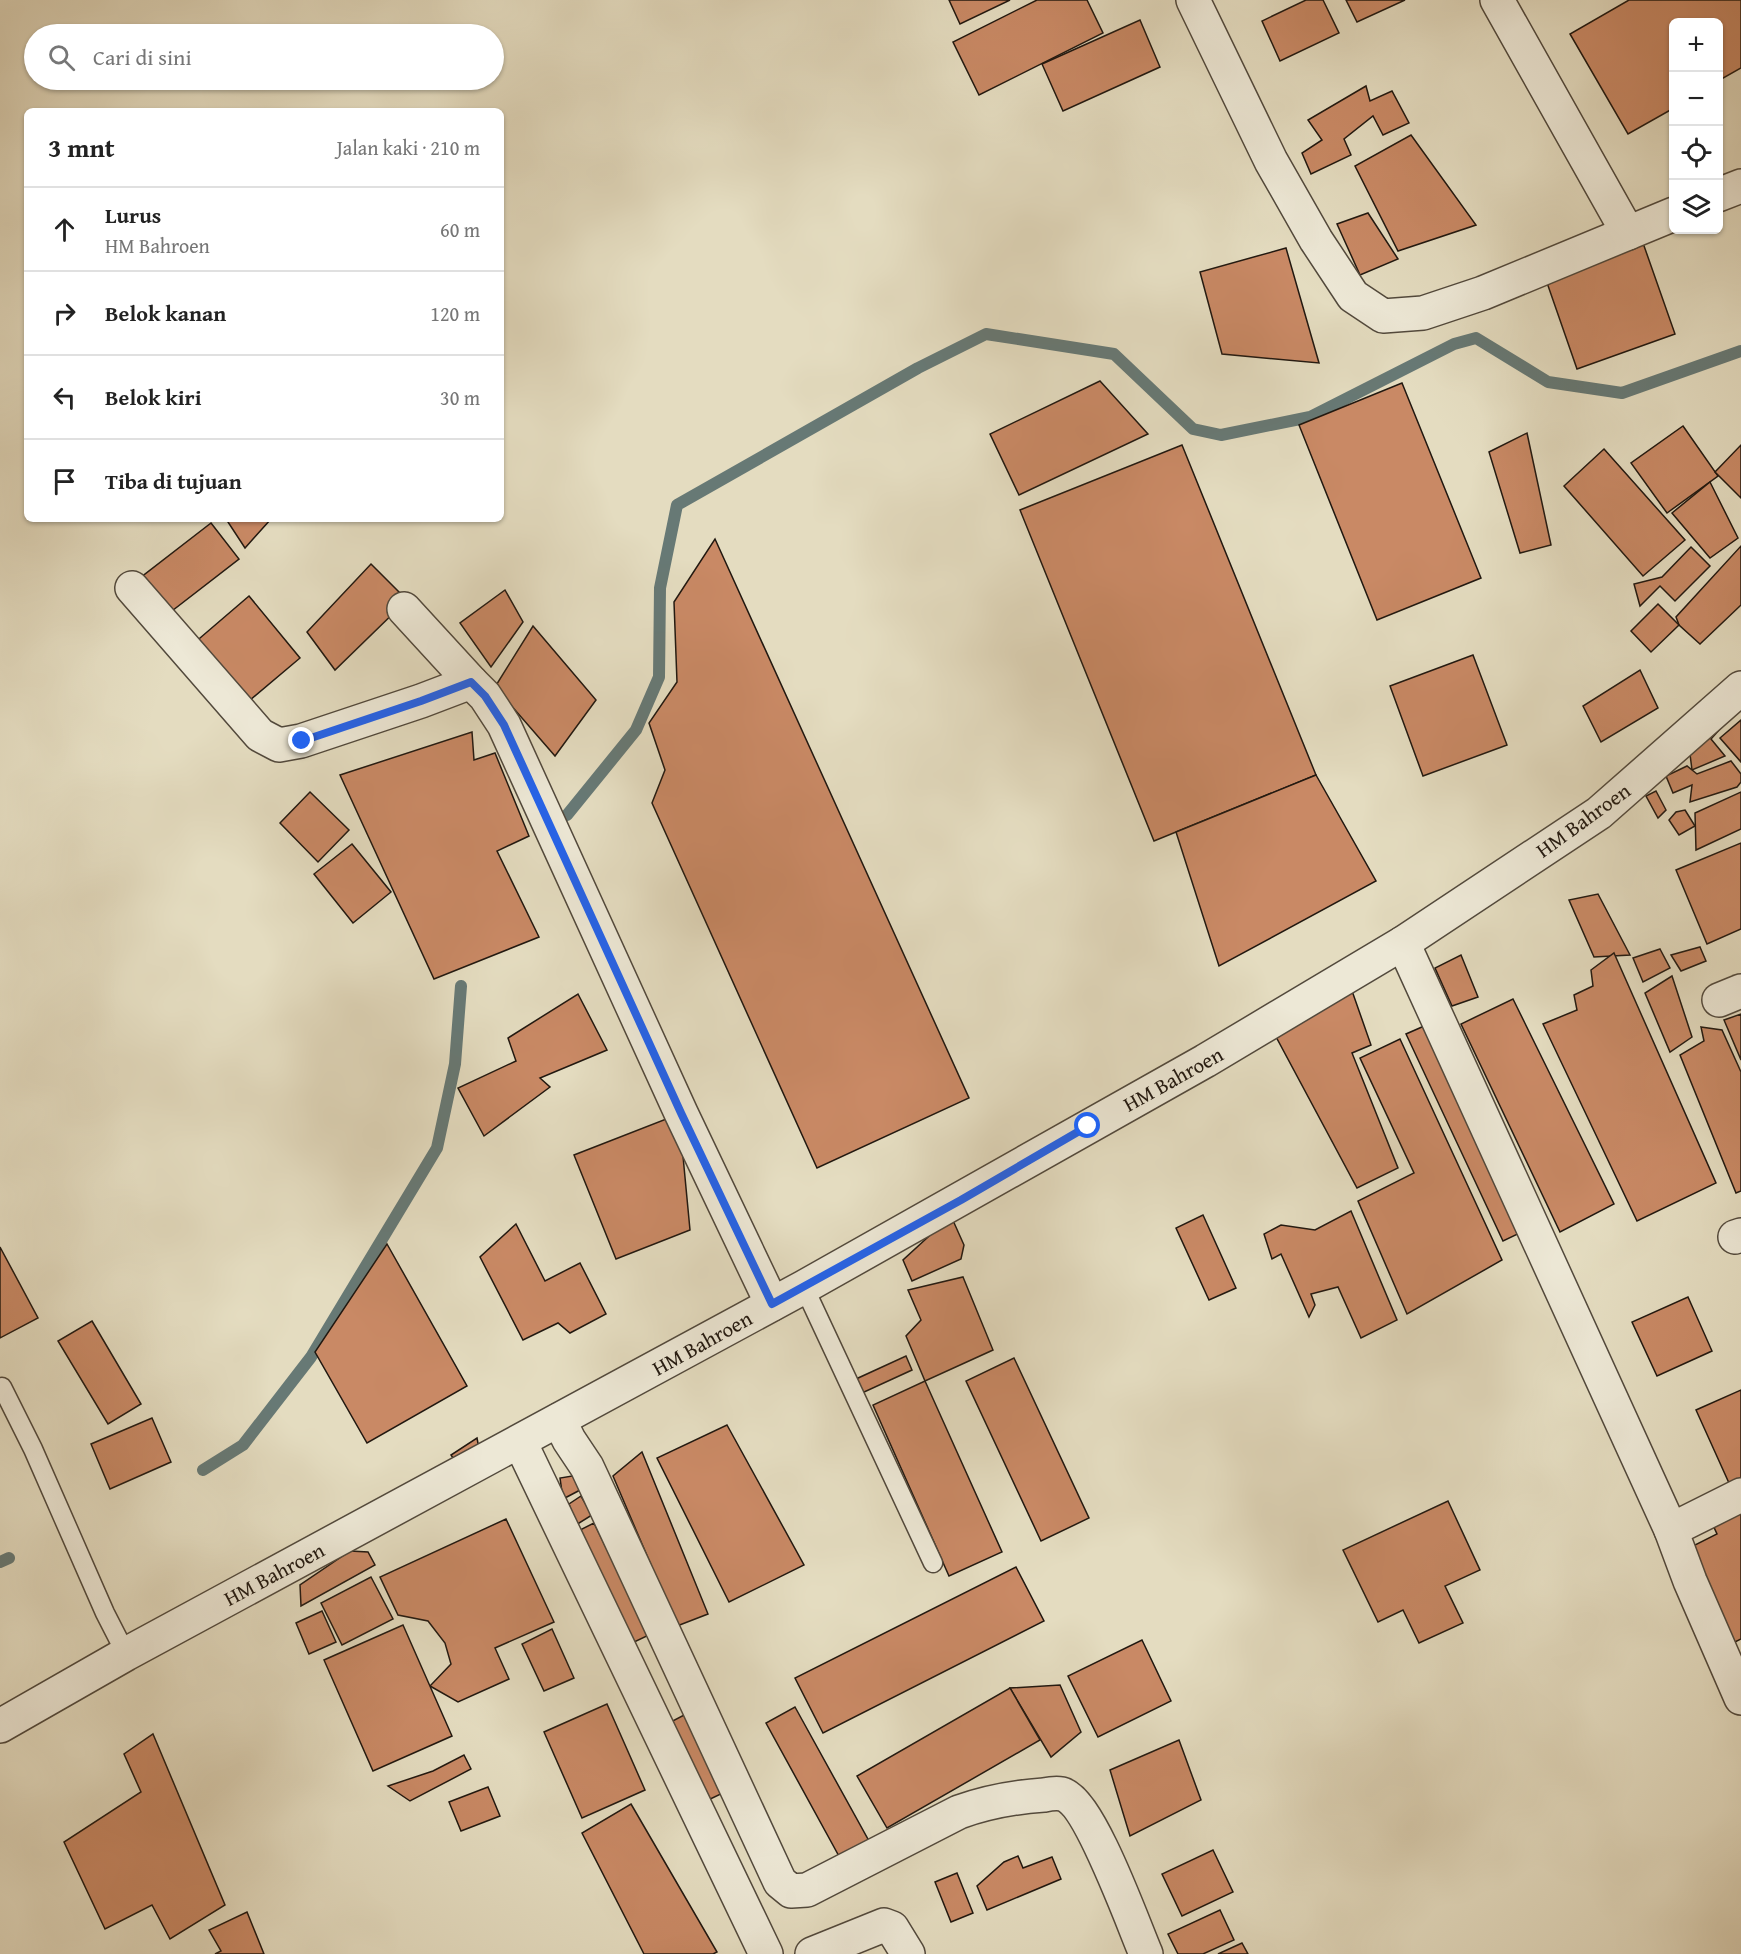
<!DOCTYPE html>
<html lang="id">
<head>
<meta charset="utf-8">
<style>
	body { margin:0; font-family:"Gentium Book Plus",serif; background:#f6f6f6; color:#222 }
	.controls { position:absolute; right:18px; top:18px; display:grid; overflow:hidden; border-radius:9px; box-shadow:0 2px 4px #0004 }
	.controls button { width:54px; height:54px; display:grid; place-items:center; padding:0; border:0; border-bottom:2px solid #e0e0e0; background:#fff; color:#222; font:30px sans-serif }
	.stop { position:absolute; width:18px; height:18px; margin:-14px; border:4px solid #2563eb; border-radius:50%; background:#fff }
	.stop.end { background:#2563eb; border-color:#fff; box-shadow:0 2px 6px #0008 }
	.list { margin:0; padding:0; list-style:none }
	h2 { display:flex; justify-content:space-between; align-items:center; height:78px; margin:0; padding:0 24px; font-size:26px }
	h2 small { font-size:20px; font-weight:400; color:#767676 }
	.list li { display:grid; grid-template-columns:39px 1fr auto; gap:18px; align-items:center; box-sizing:border-box; height:84px; padding:0 24px; border-top:2px solid #e0e0e0 }
	.list b { display:block; font-size:22px; white-space:nowrap }
	.list p { margin:0; font-size:20px; white-space:nowrap; color:#767676 }
	.list em { font-size:20px; font-style:normal; color:#767676 }
	.icon { flex:none; width:33px; height:33px; fill:none; stroke:currentColor; stroke-width:2; stroke-linecap:round; stroke-linejoin:round }
	.map { position:relative; flex:none; width:1741px; height:1954px; overflow:hidden }
	.search { position:absolute; background:#fff; box-shadow:0 2px 4px #0004; left:24px; top:24px; width:480px; height:66px; display:flex; align-items:center; gap:15px; box-sizing:border-box; padding:0 21px; border-radius:33px; color:#767676; font-size:22px }
	.panel { position:absolute; background:#fff; box-shadow:0 2px 4px #0004; left:24px; top:108px; width:480px; height:414px; border-radius:9px }
	.map>svg:first-child { display:block }
</style>
</head>
<body>
<div class="map">
<svg width="1741" height="1954" viewBox="0 0 1741 1954">
	<rect width="100%" height="100%" fill="#e4dcc0"/>
	<filter id="stains"><feTurbulence type="fractalNoise" baseFrequency=".00333" numOctaves="4"/><feColorMatrix values="0 0 0 0 .2 0 0 0 0 .09 0 0 0 0 .02 0 0 0 .5 -.17"/></filter>
	<radialGradient id="worn" r=".72"><stop offset=".6" stop-color="#630" stop-opacity="0"/><stop offset="1" stop-color="#630" stop-opacity=".3"/></radialGradient>
	<g fill="none" stroke-linecap="round" stroke-linejoin="round">
		<!-- stream -->
		<g stroke="#677975" stroke-width="12">
			<polyline points="567,815 636,730 659,677 660,588 677,505 918,368 986,334 1114,354 1193,429 1221,435 1310,417 1454,344 1476,338 1548,382 1622,393 1741,351"/>
			<polyline points="203,1470 243,1445 311,1357 437,1148 455,1064 461,986"/>
			<polyline points="0,1562 9,1558"/>
		</g>
	</g>
	<!-- building -->
	<g fill="#c98965" stroke="#211810" stroke-width="1.5">
		<polygon points="949,0 1010,0 960,24"/>
		<polygon points="1037,0 1087,0 1103,33 979,95 953,42"/>
		<polygon points="1306,0 1323,0 1339,33 1280,61 1262,21"/>
		<polygon points="1346,0 1405,0 1357,22"/>
		<polygon points="1629,0 1741,0 1741,68 1718,81 1718,22 1674,22 1674,108 1628,134 1570,34"/>
		<polygon points="1140,20 1160,67 1063,111 1042,64"/>
		<polygon points="1366,86 1370,101 1392,91 1409,123 1383,135 1373,116 1344,139 1351,155 1311,174 1302,153 1322,140 1308,120"/>
		<polygon points="1411,135 1476,225 1398,251 1355,166"/>
		<polygon points="1368,213 1398,259 1360,275 1337,224"/>
		<polygon points="1643,243 1675,334 1577,369 1545,277"/>
		<polygon points="1286,248 1319,363 1222,354 1200,272"/>
		<polygon points="1100,381 1148,434 1019,495 990,434"/>
		<polygon points="1402,383 1481,578 1377,620 1299,425"/>
		<polygon points="1683,426 1718,476 1667,513 1631,463"/>
		<polygon points="1527,433 1551,545 1520,553 1489,452"/>
		<polygon points="1182,445 1316,775 1154,841 1020,510"/>
		<polygon points="1741,445 1741,498 1715,472"/>
		<polygon points="1604,449 1685,540 1643,576 1564,486"/>
		<polygon points="1710,482 1738,538 1710,558 1672,513"/>
		<polygon points="226,519 271,519 245,548"/>
		<polygon points="211,523 239,559 168,614 140,578"/>
		<polygon points="715,539 969,1098 817,1168 652,803 665,770 649,723 677,682 674,602"/>
		<polygon points="1741,546 1741,605 1700,644 1679,625 1676,617"/>
		<polygon points="1691,547 1710,566 1675,601 1660,586 1640,606 1634,584 1662,577"/>
		<polygon points="371,564 407,600 335,670 307,632"/>
		<polygon points="505,590 523,622 491,667 460,623"/>
		<polygon points="249,596 300,658 243,706 193,644"/>
		<polygon points="1658,604 1679,625 1651,652 1631,631"/>
		<polygon points="533,626 596,700 555,756 495,687"/>
		<polygon points="1473,655 1507,745 1423,776 1390,686"/>
		<polygon points="1640,670 1658,708 1601,742 1583,706"/>
		<polygon points="1738,709 1711,739 1725,756 1692,770 1689,746"/>
		<polygon points="1741,720 1741,762 1720,738"/>
		<polygon points="472,732 474,760 495,753 529,836 497,851 539,937 434,979 340,775"/>
		<polygon points="1731,761 1741,774 1741,782 1737,787 1690,802 1692,785 1673,793 1666,776 1687,766 1697,774"/>
		<polygon points="1316,775 1376,881 1219,966 1176,832"/>
		<polygon points="1656,791 1666,810 1658,818 1646,796"/>
		<polygon points="310,792 349,830 318,862 280,823"/>
		<polygon points="1741,792 1741,829 1696,850 1695,813"/>
		<polygon points="1685,810 1695,826 1679,835 1669,820 1676,812"/>
		<polygon points="1741,843 1741,929 1707,944 1676,870"/>
		<polygon points="352,844 391,892 353,923 314,874"/>
		<polygon points="1598,894 1630,955 1594,957 1569,900"/>
		<polygon points="1700,947 1706,961 1681,971 1671,955"/>
		<polygon points="1660,949 1670,968 1643,982 1633,958"/>
		<polygon points="1614,953 1716,1183 1637,1221 1543,1024 1577,1010 1574,995 1593,986 1591,970"/>
		<polygon points="1461,955 1478,997 1452,1006 1435,968"/>
		<polygon points="1672,976 1692,1037 1670,1052 1645,993"/>
		<polygon points="1351,988 1371,1045 1352,1053 1398,1168 1357,1188 1274,1033"/>
		<polygon points="578,994 607,1050 540,1078 550,1087 484,1136 458,1088 516,1061 508,1038"/>
		<polygon points="1513,999 1614,1204 1560,1232 1461,1024"/>
		<polygon points="1741,1014 1741,1060 1724,1020"/>
		<polygon points="1431,1023 1528,1229 1503,1241 1406,1034"/>
		<polygon points="1701,1027 1722,1030 1741,1072 1741,1191 1736,1193 1680,1055 1704,1041"/>
		<polygon points="1400,1039 1502,1260 1407,1314 1358,1201 1414,1173 1360,1058"/>
		<polygon points="679,1114 690,1230 616,1259 574,1155"/>
		<polygon points="1351,1211 1397,1320 1361,1338 1338,1287 1311,1294 1315,1305 1309,1317 1281,1254 1272,1259 1264,1234 1281,1225 1315,1230"/>
		<polygon points="1203,1215 1236,1288 1209,1300 1176,1228"/>
		<polygon points="951,1216 964,1245 961,1259 912,1281 903,1260"/>
		<polygon points="516,1224 545,1281 580,1263 606,1314 570,1333 558,1323 523,1340 480,1257"/>
		<polygon points="387,1244 467,1386 367,1443 315,1352"/>
		<polygon points="0,1247 38,1318 0,1338"/>
		<polygon points="963,1277 993,1350 925,1381 906,1336 921,1320 908,1290"/>
		<polygon points="1688,1297 1712,1351 1657,1376 1632,1322"/>
		<polygon points="92,1321 141,1404 108,1424 58,1341"/>
		<polygon points="906,1356 912,1370 862,1393 856,1379"/>
		<polygon points="1014,1358 1089,1518 1041,1541 966,1381"/>
		<polygon points="925,1381 1002,1552 949,1576 873,1405"/>
		<polygon points="1741,1390 1741,1478 1729,1483 1696,1410"/>
		<polygon points="152,1418 171,1462 110,1489 91,1444"/>
		<polygon points="727,1425 804,1565 729,1602 657,1458"/>
		<polygon points="477,1438 480,1454 457,1464 451,1455"/>
		<polygon points="642,1452 708,1614 677,1626 613,1476"/>
		<polygon points="578,1475 582,1489 563,1499 560,1478"/>
		<polygon points="581,1496 592,1515 576,1525 569,1504"/>
		<polygon points="1741,1496 1741,1639 1731,1644 1685,1550 1717,1534 1707,1512"/>
		<polygon points="1448,1501 1480,1570 1445,1586 1463,1623 1419,1643 1403,1610 1378,1622 1343,1550"/>
		<polygon points="506,1519 554,1622 495,1648 509,1679 458,1702 430,1686 451,1664 445,1643 428,1621 398,1615 380,1577"/>
		<polygon points="594,1523 649,1635 630,1644 576,1532"/>
		<polygon points="350,1551 368,1552 375,1565 301,1606 300,1585"/>
		<polygon points="1016,1567 1044,1621 823,1733 795,1678"/>
		<polygon points="371,1577 393,1619 342,1645 321,1603"/>
		<polygon points="322,1611 336,1642 309,1654 296,1623"/>
		<polygon points="403,1625 452,1736 373,1771 324,1660"/>
		<polygon points="552,1629 574,1678 544,1691 522,1644"/>
		<polygon points="1142,1640 1171,1701 1098,1737 1068,1676"/>
		<polygon points="1060,1685 1081,1732 1051,1757 1010,1688"/>
		<polygon points="1010,1688 1040,1740 887,1828 857,1776"/>
		<polygon points="607,1704 645,1790 582,1818 544,1732"/>
		<polygon points="795,1707 869,1841 840,1858 766,1723"/>
		<polygon points="686,1714 725,1792 702,1803 663,1726"/>
		<polygon points="153,1734 225,1905 170,1939 152,1905 105,1929 64,1842 141,1792 124,1754"/>
		<polygon points="1179,1740 1201,1800 1130,1836 1110,1770"/>
		<polygon points="464,1755 471,1769 410,1801 388,1786 433,1771"/>
		<polygon points="488,1787 500,1816 461,1831 449,1802"/>
		<polygon points="631,1804 717,1952 713,1954 644,1954 582,1833"/>
		<polygon points="1213,1850 1233,1892 1182,1916 1162,1874"/>
		<polygon points="1018,1856 1023,1868 1052,1857 1061,1879 987,1910 977,1886 1004,1862"/>
		<polygon points="957,1873 973,1913 951,1922 935,1882"/>
		<polygon points="1220,1910 1234,1940 1203,1954 1178,1954 1168,1934"/>
		<polygon points="247,1912 264,1954 215,1954 221,1951 209,1930"/>
		<polygon points="1242,1943 1248,1954 1218,1954"/>
	</g>
	<g fill="none" stroke-linecap="round" stroke-linejoin="round">
		<defs>
			<g id="service">
				<polyline points="804,1287 933,1563"/>
				<polyline points="2,1387 33,1449 105,1613 126,1654"/>
			</g>
			<g id="minor">
				<polyline points="1193,0 1271,161 1316,240 1353,296 1383,316 1423,313 1483,293 1674,214"/>
				<polyline points="1497,0 1628,233"/>
				<polyline points="1718,195 1741,186"/>
				<polyline points="132,588 260,735 279,745 301,741 421,701 471,682 485,696 504,725 681,1113 772,1304"/>
				<polyline points="404,609 471,682"/>
				<polyline points="1403,943 1671,1530"/>
				<polyline points="1719,1000 1741,991"/>
				<polyline points="1735,1237 1741,1235"/>
				<path d="M 559,1420 L 569,1440 L 587,1467 L 780,1882 L 791,1891 L 807,1890 L 959,1812 C 987,1802 1014,1797 1044,1795 C 1049,1794 1056,1793 1062,1794 C 1090,1802 1133,1924 1146,1954"/>
				<polyline points="520,1442 766,1954"/>
				<polyline points="1741,1495 1671,1530 1690,1581 1741,1698"/>
				<polyline points="812,1954 884,1925 892,1928 908,1954"/>
			</g>
			<polyline id="tertiary" points="0,1726 126,1654 804,1287 1205,1061 1403,943 1599,813 1741,688"/>
		</defs>
		<!-- service casing -->
		<use href="#service" stroke="#52493c" stroke-width="21"/>
		<!-- minor casing -->
		<use href="#minor" stroke="#52493c" stroke-width="36"/>
		<!-- tertiary casing -->
		<use href="#tertiary" stroke="#52493c" stroke-width="36"/>
		<!-- service -->
		<use href="#service" stroke="#ede8d6" stroke-width="18"/>
		<!-- minor -->
		<use href="#minor" stroke="#ede8d6" stroke-width="33"/>
		<!-- tertiary -->
		<use href="#tertiary" stroke="#ede8d6" stroke-width="33"/>
	</g>
	<g fill="none" stroke-linecap="round" stroke-linejoin="round">
		<!-- route -->
		<polyline stroke="#2563eb" stroke-width="8" points="302,741 421,701 471,682 485,696 504,725 681,1113 772,1304 961,1200 1088,1126"/>
	</g>
	<g text-anchor="middle" dominant-baseline="central" stroke-width="4.5" stroke-linejoin="round" paint-order="stroke">
		<!-- street labels -->
		<g font-size="21" fill="#211810" stroke="#ede8d6">
			<text transform="translate(1583 820) rotate(-36)">HM Bahroen</text>
			<text transform="translate(1173 1079) rotate(-29)">HM Bahroen</text>
			<text transform="translate(702 1343) rotate(-29)">HM Bahroen</text>
			<text transform="translate(274 1574) rotate(-28)">HM Bahroen</text>
		</g>
	</g>
	<rect width="100%" height="100%" filter="url(#stains)"/>
	<rect width="100%" height="100%" fill="url(#worn)"/>
</svg>
<div class="controls">
<button>+</button>
<button>−</button>
<button><svg class="icon" aria-label="locate" viewBox="0 0 24 24"><circle cx="12" cy="12" r="6"/><path d="M12 2v4M12 18v4M2 12h4M18 12h4"/></svg></button>
<button><svg class="icon" aria-label="layers" viewBox="0 0 24 24"><path d="M12 4l9 5-9 5-9-5zM3 14l9 5 9-5"/></svg></button>
</div>
<div class="stop" style="left:1088px;top:1126px"></div>
<div class="stop end" style="left:302px;top:741px"></div>
<div class="search"><svg class="icon" aria-label="search" viewBox="0 0 24 24"><circle cx="10" cy="10" r="6"/><path d="M15 15l6 6"/></svg>Cari di sini</div>
<section class="panel">
<h2>3 mnt<small>Jalan kaki · 210 m</small></h2>
<ul class="list">
<li><svg class="icon" aria-label="ahead" viewBox="0 0 24 24"><path d="M12 20V5M6 11l6-6 6 6"/></svg><div><b>Lurus</b><p>HM Bahroen</p></div><em>60 m</em></li>
<li><svg class="icon" aria-label="right" viewBox="0 0 24 24"><path d="M7 20v-9h11M14 6l5 5-5 5"/></svg><div><b>Belok kanan</b></div><em>120 m</em></li>
<li><svg class="icon" aria-label="left" viewBox="0 0 24 24"><path d="M17 20v-9H6M10 6l-5 5 5 5"/></svg><div><b>Belok kiri</b></div><em>30 m</em></li>
<li><svg class="icon" aria-label="arrive" viewBox="0 0 24 24"><path d="M6 21V4h12l-3 4 3 4H6"/></svg><div><b>Tiba di tujuan</b></div></li>
</ul>
</section>
</div>
</body>
</html>
